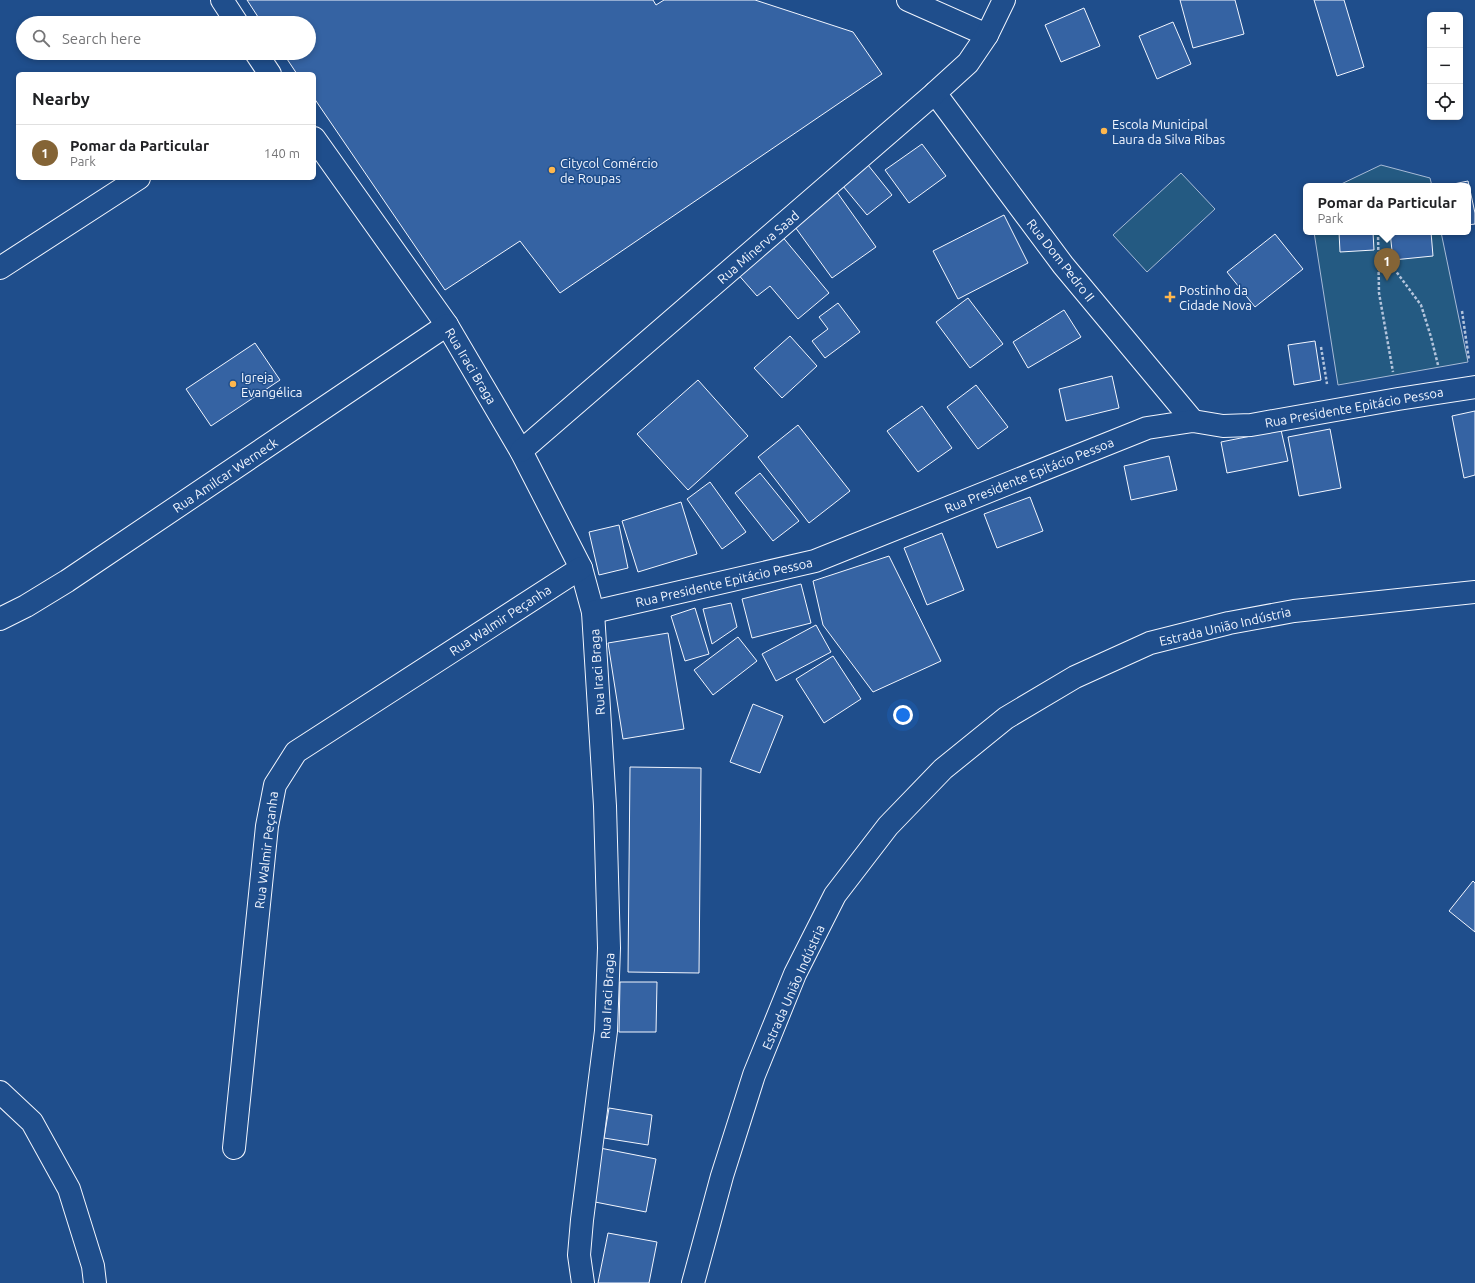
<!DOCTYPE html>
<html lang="en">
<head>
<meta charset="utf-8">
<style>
	body { margin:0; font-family:Ubuntu,sans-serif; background:#f6f6f6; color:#202124 }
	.controls { position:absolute; right:12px; top:12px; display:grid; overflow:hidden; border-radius:6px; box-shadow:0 2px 6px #0003 }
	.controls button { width:36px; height:36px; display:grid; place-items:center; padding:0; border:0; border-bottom:1px solid #e0e0e0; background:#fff; color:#202124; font:20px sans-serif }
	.you { position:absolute; left:903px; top:715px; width:14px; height:14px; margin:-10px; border:3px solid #fff; border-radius:50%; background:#1a73e8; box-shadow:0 0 0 6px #1a73e833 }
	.badge { display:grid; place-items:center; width:26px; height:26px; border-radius:50%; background:#846436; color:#fff; font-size:13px; font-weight:700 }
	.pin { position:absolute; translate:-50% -33px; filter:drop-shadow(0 1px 2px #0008) }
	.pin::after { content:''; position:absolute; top:21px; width:14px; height:12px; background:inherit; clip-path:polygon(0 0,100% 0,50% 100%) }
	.popup { position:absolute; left:1303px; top:183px; width:168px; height:52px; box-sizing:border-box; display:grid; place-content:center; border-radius:6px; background:#fff; filter:drop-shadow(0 1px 3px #0005); font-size:13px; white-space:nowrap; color:#757577 }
	.popup b { font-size:15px; color:#202124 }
	.popup::after { content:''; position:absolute; left:50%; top:100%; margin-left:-8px; border:8px solid transparent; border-top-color:#fff }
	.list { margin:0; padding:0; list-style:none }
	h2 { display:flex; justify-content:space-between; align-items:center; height:52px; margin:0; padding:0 16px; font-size:17px }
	h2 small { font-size:13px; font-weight:400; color:#757577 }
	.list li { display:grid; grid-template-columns:26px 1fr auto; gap:12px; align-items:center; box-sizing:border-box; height:56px; padding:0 16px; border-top:1px solid #e0e0e0 }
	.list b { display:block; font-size:15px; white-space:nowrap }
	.list p { margin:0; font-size:13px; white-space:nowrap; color:#757577 }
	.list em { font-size:13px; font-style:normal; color:#757577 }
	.icon { flex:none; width:22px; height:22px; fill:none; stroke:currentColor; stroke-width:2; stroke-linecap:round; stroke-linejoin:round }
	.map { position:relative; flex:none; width:1475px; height:1283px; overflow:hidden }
	.search { position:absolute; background:#fff; box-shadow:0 2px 6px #0003; left:16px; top:16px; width:300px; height:44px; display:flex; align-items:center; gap:10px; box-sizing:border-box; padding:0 14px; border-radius:22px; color:#757577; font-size:15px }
	.panel { position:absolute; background:#fff; box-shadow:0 2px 6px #0003; left:16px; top:72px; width:300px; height:108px; border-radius:6px }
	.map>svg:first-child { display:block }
</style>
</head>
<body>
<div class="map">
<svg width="1475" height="1283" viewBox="0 0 1475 1283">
	<rect width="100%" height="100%" fill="#1f4e8c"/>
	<!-- green -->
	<g fill="#245a82" stroke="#a8bbd7">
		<polygon points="1381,165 1430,178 1432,186 1337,186"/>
		<polygon points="1181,173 1215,209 1147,272 1113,235"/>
		<polygon points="1314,232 1441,232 1468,362 1338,385"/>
	</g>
	<!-- building -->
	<g fill="#3563a3" stroke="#f2f6ff">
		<polygon points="247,0 653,0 656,5 664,0 755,0 853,32 882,74 560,293 520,241 445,290 314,98 314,74 297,74 283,53 309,53 309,23 262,23"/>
		<polygon points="1180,0 1235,0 1244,34 1193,48"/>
		<polygon points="1314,0 1344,0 1364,67 1337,76"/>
		<polygon points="1084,8 1100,46 1061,62 1045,25"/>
		<polygon points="1173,22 1191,64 1157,79 1139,36"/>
		<polygon points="922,144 946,176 909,203 885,170"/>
		<polygon points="864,160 892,195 867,215 838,180"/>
		<polygon points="1468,181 1475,213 1475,224 1468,225 1468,186 1444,186"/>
		<polygon points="834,188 876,247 832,278 790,220"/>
		<polygon points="1004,215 1028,263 958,299 933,251"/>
		<polygon points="1339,232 1373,232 1374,250 1340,252"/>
		<polygon points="1390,232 1431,232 1433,256 1393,260"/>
		<polygon points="1275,234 1303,269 1255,307 1227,272"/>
		<polygon points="781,235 829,293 798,319 770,286 757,296 736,272"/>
		<polygon points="968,298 1003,344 970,368 936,322"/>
		<polygon points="838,303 860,332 825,358 812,341 828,329 819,317"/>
		<polygon points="1064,310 1081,337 1028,368 1013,342"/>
		<polygon points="790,336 817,366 782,398 754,368"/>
		<polygon points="1315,341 1321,380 1294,385 1288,345"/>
		<polygon points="255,343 280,380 211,426 186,389"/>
		<polygon points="1112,376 1119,408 1066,421 1059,389"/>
		<polygon points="698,380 748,436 688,490 637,434"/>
		<polygon points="976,385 1008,427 978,449 947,407"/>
		<polygon points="922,406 952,448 918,472 887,431"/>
		<polygon points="1475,411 1475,475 1464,478 1452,416"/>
		<polygon points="798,425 850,491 809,523 758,457"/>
		<polygon points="1330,429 1341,488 1299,496 1288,437"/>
		<polygon points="1281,430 1288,461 1227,473 1221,442"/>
		<polygon points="1169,456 1177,490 1131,500 1124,466"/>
		<polygon points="760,473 799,521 773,541 735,493"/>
		<polygon points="710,482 746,532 722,549 687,499"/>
		<polygon points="1030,497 1043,531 997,548 984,514"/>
		<polygon points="681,502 697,554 638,572 622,521"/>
		<polygon points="619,525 628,568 599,575 589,532"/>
		<polygon points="942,533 964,590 927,605 904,548"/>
		<polygon points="889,556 941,661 873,692 823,625 813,581"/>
		<polygon points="801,584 811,623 752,638 742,599"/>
		<polygon points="731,603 737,627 712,644 703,609"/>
		<polygon points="695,608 709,654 685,661 671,616"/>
		<polygon points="816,625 831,652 776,681 762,654"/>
		<polygon points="668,633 684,729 623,739 608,643"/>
		<polygon points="738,637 757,661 713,695 694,670"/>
		<polygon points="833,656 861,699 824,723 796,679"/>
		<polygon points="753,704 783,716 760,773 730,762"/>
		<polygon points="630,767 701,768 699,973 628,972"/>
		<polygon points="1473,881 1475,883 1475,932 1449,911"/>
		<polygon points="620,982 657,982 656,1032 619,1032"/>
		<polygon points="609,1108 652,1115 648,1145 604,1138"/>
		<polygon points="600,1148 656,1159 646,1212 590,1201"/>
		<polygon points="608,1233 657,1242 649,1283 598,1283"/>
	</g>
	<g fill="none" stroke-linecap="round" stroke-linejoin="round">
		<defs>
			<g id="street">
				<polyline points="222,0 237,23"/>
				<polyline points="908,0 987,35"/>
				<polyline points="256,53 270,74"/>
				<polyline points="935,93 1063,265 1193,421"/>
				<polyline points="314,138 447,325 521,451 581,568 593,612 605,806 609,948 606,1031 582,1220 579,1255 583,1283"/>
				<polyline points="0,268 139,178"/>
				<polyline points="521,451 935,93 968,63 987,35 1004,0"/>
				<polyline points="593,612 815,561 1147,428 1193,421 1223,426 1251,425 1398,399 1475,387"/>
				<polyline points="0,619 26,606 67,581 447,325"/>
				<polyline points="0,1092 32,1122 69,1189 93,1266 95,1283"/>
				<polyline points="234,1148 267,826 275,785 296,752 581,568"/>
			</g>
			<polyline id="secondary" points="693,1283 722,1176 754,1075 795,974 835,895 888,826 943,769 1006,718 1075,677 1150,643 1229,623 1294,611 1475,592"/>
		</defs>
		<!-- street casing -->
		<use href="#street" stroke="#f2f6ff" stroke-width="24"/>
		<!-- secondary casing -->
		<use href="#secondary" stroke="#f2f6ff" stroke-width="24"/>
		<!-- path -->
		<g stroke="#b3c4dc" stroke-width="2.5" stroke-dasharray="3 2" stroke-linecap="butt">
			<polyline points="1378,232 1379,293 1393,372"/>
			<polyline points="1378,270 1395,270 1421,305 1431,337 1438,365"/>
			<polyline points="1462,311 1469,360"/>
			<polyline points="1321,347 1327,384"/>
		</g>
		<!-- street -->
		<use href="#street" stroke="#1f4e8c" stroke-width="22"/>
		<!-- secondary -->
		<use href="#secondary" stroke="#1f4e8c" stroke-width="22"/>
	</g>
	<!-- markers -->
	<g fill="#ffb74d" stroke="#1f4e8c" stroke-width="1.5">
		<circle cx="1104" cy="131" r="4"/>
		<circle cx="552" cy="170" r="4"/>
		<path d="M1168 291h4v4h4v4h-4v4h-4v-4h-4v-4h4z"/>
		<circle cx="233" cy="384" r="4"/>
	</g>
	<g text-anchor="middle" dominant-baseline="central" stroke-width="3" stroke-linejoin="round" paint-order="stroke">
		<!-- poi labels -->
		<g font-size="13" fill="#f2f6ff" stroke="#1f4e8c" text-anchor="start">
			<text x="1112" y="124">Escola Municipal<tspan x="1112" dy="15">Laura da Silva Ribas</tspan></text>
			<text x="560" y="163">Citycol Comércio<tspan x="560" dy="15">de Roupas</tspan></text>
			<text x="1179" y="290">Postinho da<tspan x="1179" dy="15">Cidade Nova</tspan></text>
			<text x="241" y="377">Igreja<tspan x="241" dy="15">Evangélica</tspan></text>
		</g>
		<!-- street labels -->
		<g font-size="13" fill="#f2f6ff" stroke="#1f4e8c">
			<text transform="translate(758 247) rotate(-41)">Rua Minerva Saad</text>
			<text transform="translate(1061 260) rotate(52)">Rua Dom Pedro II</text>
			<text transform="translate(471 366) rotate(59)">Rua Iraci Braga</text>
			<text transform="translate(1354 407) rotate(-10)">Rua Presidente Epitácio Pessoa</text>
			<text transform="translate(225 475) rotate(-34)">Rua Amilcar Werneck</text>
			<text transform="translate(1029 475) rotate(-22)">Rua Presidente Epitácio Pessoa</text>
			<text transform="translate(724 582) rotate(-13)">Rua Presidente Epitácio Pessoa</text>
			<text transform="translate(500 620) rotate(-33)">Rua Walmir Peçanha</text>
			<text transform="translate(1225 626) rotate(-13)">Estrada União Indústria</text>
			<text transform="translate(597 672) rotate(-94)">Rua Iraci Braga</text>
			<text transform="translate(266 850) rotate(-83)">Rua Walmir Peçanha</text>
			<text transform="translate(793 987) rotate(-66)">Estrada União Indústria</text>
			<text transform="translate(607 996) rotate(-87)">Rua Iraci Braga</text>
		</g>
	</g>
</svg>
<div class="controls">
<button>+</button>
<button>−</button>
<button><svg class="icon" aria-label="locate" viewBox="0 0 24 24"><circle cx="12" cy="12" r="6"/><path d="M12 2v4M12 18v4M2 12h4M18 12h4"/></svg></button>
</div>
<div class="you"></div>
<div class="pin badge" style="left:1387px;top:281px">1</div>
<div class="popup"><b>Pomar da Particular</b>Park</div>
<div class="search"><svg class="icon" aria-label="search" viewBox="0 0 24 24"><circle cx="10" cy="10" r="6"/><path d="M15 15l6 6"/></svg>Search here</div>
<section class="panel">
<h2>Nearby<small></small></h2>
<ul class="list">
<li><span class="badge">1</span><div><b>Pomar da Particular</b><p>Park</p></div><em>140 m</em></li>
</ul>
</section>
</div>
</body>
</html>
